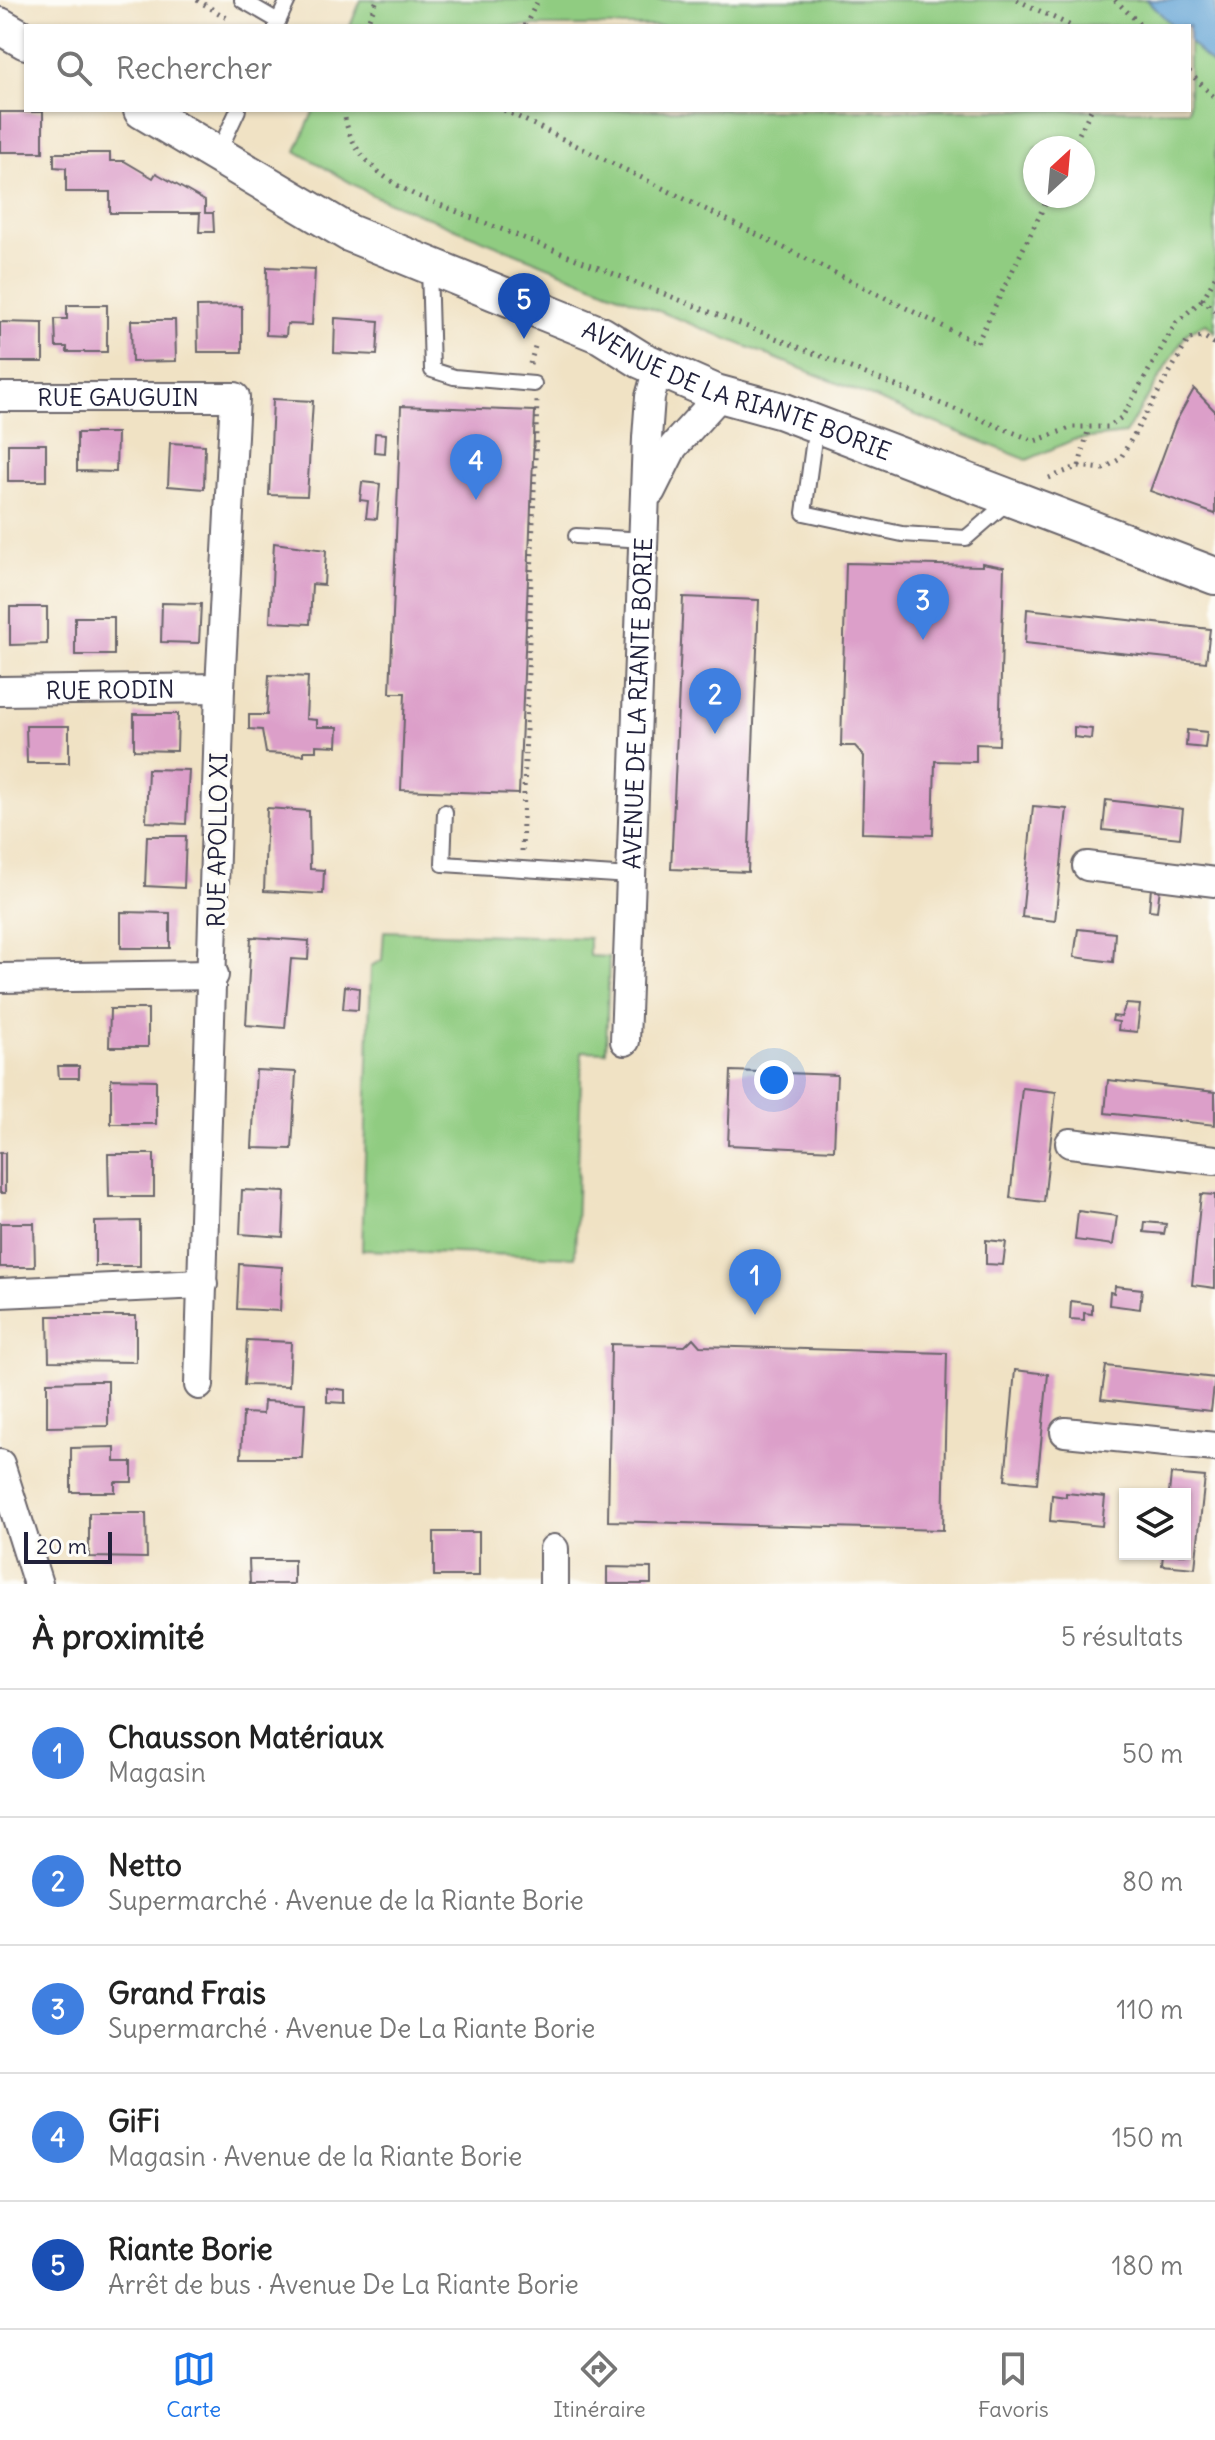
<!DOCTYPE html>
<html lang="fr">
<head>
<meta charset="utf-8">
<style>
	body { margin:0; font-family:Delius,sans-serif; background:#f2f2f2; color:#222 }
	.controls { position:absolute; right:24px; bottom:24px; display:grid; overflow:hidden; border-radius:0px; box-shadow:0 2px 6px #0004 }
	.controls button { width:72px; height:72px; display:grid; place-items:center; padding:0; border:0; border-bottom:2px solid #e0e0e0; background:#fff; color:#222; font:40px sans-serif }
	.compass { position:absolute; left:1023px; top:136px; width:72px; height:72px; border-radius:50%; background:#fff; box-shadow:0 2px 6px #0004; rotate:26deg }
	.scale { position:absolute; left:24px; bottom:20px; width:88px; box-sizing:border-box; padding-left:8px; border:4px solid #22223b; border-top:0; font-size:22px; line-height:28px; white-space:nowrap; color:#22223b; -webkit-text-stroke:6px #fdfcf7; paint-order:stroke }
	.you { position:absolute; left:774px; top:1080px; width:28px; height:28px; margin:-20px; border:6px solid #fff; border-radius:50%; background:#1a73e8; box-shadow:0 0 0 12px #1a73e833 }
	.badge { display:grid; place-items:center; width:52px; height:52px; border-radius:50%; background:#1a73e8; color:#fff; font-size:26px; font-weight:700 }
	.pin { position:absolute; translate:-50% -66px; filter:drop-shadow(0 2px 4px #0008) }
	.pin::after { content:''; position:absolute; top:42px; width:28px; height:24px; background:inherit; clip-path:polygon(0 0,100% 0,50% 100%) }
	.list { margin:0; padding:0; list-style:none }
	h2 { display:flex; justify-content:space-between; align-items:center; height:104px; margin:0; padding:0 32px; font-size:34px }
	h2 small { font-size:26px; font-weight:400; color:#767676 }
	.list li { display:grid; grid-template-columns:52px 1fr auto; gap:24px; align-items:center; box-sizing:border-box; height:128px; padding:0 32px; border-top:2px solid #e0e0e0 }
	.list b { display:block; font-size:30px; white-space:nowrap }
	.list p { margin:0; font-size:26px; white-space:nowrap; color:#767676 }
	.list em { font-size:26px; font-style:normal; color:#767676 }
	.icon { flex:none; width:44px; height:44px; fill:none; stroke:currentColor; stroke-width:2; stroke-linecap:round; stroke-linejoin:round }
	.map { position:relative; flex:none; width:1215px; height:1584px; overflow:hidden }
	.search { position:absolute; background:#fff; box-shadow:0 2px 6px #0004; left:24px; right:24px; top:24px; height:88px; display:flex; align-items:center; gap:20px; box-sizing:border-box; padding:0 28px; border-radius:0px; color:#767676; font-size:30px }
	.sheet { height:744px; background:#fff }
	nav { display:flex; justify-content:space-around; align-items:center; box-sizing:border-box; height:112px; border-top:2px solid #e0e0e0; background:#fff; font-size:22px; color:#767676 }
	nav a { display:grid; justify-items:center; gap:4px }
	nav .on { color:#1a73e8 }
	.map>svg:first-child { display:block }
</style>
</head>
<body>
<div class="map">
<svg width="1215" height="1584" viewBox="0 0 1215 1584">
	<rect width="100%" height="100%" fill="#fdfcf7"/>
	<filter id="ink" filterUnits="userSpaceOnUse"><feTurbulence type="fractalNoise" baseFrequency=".0125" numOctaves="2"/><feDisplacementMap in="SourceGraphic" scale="16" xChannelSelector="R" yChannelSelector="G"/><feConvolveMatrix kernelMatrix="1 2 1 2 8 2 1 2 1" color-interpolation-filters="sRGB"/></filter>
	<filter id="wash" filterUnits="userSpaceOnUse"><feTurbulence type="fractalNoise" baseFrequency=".006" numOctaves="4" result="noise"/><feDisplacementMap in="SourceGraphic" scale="32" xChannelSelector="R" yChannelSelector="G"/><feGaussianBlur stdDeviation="1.8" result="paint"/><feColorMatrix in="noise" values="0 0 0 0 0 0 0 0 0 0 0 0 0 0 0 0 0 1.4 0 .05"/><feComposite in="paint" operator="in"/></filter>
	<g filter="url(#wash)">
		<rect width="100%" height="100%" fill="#f0e2c4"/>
		<!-- green -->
		<g fill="#90cc81" stroke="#59775e" stroke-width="2" fill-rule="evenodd">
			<polygon points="361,0 1147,0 1173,26 350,26"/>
			<path d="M 1189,42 L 1215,67 L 1215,333 L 1206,323 L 1187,333 L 1125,434 L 1073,440 L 1027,460 L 372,195 L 296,151 L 314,110 L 1189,110 ZM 1035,148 L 1083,148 L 1083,196 L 1035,196 Z"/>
			<polygon points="384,931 589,938 589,956 609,957 606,1052 582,1051 575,1257 362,1250 371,966 382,960"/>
		</g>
		<!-- water -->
		<polygon fill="#61a2d4" stroke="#426288" stroke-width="2" points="1147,0 1215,0 1215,67 1189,42 1189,26 1173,26"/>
		<g id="blocks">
			<!-- building -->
			<g fill="#dc9fc9">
				<rect x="0" y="112" width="43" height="40"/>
				<polygon points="54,153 110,153 110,161 124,161 153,178 156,173 205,201 205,213 213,213 214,232 199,232 200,213 110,213 110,192 66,192 66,168 54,167"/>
				<polygon points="267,267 315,269 312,325 287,324 286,336 266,335"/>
				<polygon points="67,305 107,305 107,352 67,352 67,347 56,347 55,319 67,319"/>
				<polygon points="242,306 242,352 198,352 197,307"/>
				<polygon points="335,318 379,321 377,355 334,353"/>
				<polygon points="131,320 175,320 176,361 132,362"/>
				<polygon points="0,322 43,323 43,362 0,362"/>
				<polygon points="1194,389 1215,411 1215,514 1150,491 1175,423"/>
				<polygon points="273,399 313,401 307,496 269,495"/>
				<polygon points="401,406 535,411 519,794 401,790 405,693 390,693"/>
				<polygon points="77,433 117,433 116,472 77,471"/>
				<polygon points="375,433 386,434 385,453 374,452"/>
				<polygon points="170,443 205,445 204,489 168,486"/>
				<rect x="8" y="444" width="38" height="37"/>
				<polygon points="362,482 380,484 377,519 366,518 368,501 360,500"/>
				<polygon points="274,543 326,550 324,585 312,584 310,624 270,622"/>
				<polygon points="846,563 982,566 982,563 1004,567 999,745 976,744 976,762 935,761 933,835 862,833 864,756 855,746 841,746"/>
				<polygon points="683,597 759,600 748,872 671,869"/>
				<polygon points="162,603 201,604 199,643 161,642"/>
				<polygon points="10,607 47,607 47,644 10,645"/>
				<polygon points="1027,609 1210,629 1206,662 1025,643"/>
				<rect x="75" y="617" width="39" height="38"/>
				<polygon points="269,675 308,677 306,719 317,720 317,727 338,727 337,746 316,745 316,751 304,751 304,755 266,753 262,730 249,729 249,715 267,715"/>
				<polygon points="134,714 178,714 177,751 134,750"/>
				<polygon points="26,726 69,726 69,763 27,763"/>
				<polygon points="1074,727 1092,729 1091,739 1074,737"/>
				<polygon points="1187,730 1207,732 1205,748 1186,746"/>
				<polygon points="148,769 189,770 186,824 146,822"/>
				<polygon points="1106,800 1183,809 1180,838 1103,830"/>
				<polygon points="1033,806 1067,809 1055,921 1022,917"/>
				<polygon points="267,808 309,811 310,869 324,870 323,894 264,891"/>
				<polygon points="147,836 186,836 184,888 145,886"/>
				<polygon points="1151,888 1160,888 1157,911 1149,910"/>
				<polygon points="121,912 170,913 170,948 121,948"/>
				<polygon points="1078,929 1115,933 1113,962 1074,957"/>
				<polygon points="251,937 309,941 308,960 291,959 285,1028 246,1025"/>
				<polygon points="345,986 359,988 358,1010 343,1009"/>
				<polygon points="1126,1004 1140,1005 1137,1032 1118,1030 1119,1022 1112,1021 1113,1016 1121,1017"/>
				<polygon points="110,1009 148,1009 148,1047 109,1047"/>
				<polygon points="58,1066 79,1066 79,1078 59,1078"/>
				<polygon points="256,1070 296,1072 292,1149 252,1148"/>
				<polygon points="731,1071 837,1075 834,1150 728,1145"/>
				<polygon points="111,1079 156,1080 156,1124 111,1124"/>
				<polygon points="1108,1080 1215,1092 1215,1125 1105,1113"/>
				<polygon points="1022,1088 1056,1092 1044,1202 1010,1198"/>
				<rect x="0" y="1153" width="5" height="40"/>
				<polygon points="108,1154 154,1154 154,1197 109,1197"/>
				<polygon points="242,1190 285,1192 283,1237 240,1234"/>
				<polygon points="1201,1194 1215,1195 1215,1288 1192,1285"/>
				<polygon points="1078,1211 1117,1216 1113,1245 1075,1240"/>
				<polygon points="140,1221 140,1266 95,1266 95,1222"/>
				<polygon points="1145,1222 1166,1224 1164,1234 1144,1232"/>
				<polygon points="0,1223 34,1223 35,1267 0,1267"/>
				<polygon points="986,1240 1006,1242 1003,1265 986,1264"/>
				<polygon points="239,1264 282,1267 280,1311 237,1309"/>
				<polygon points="1115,1286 1142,1289 1140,1309 1109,1305 1110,1292 1114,1293"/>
				<polygon points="1071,1301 1092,1304 1092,1314 1084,1313 1084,1320 1070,1319"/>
				<polygon points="48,1316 136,1316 136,1362 49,1361"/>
				<polygon points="693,1338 700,1346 947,1353 943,1530 608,1521 611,1344 685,1346"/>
				<polygon points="247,1340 291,1342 289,1386 244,1385"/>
				<polygon points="1106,1366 1215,1378 1211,1411 1101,1399"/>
				<polygon points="1015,1370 1048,1374 1037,1483 1005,1480"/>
				<polygon points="92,1381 108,1381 108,1426 47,1427 47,1382"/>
				<polygon points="327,1388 345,1390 345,1403 327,1402"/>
				<polygon points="264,1401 305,1403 302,1458 241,1458 243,1413 263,1414"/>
				<polygon points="115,1447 115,1462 132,1462 132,1482 115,1482 115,1492 71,1492 71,1448"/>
				<polygon points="1171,1474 1205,1477 1195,1568 1162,1565 1163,1554 1185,1554 1185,1494 1169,1494"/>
				<polygon points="1066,1493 1105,1497 1102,1526 1050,1521 1052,1495 1066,1497"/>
				<polygon points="89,1513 146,1513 147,1558 89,1557"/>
				<rect x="434" y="1532" width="45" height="44"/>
				<polygon points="249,1560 294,1560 294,1584 250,1584"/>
				<polygon points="607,1567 651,1568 651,1584 607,1584"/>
			</g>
		</g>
	</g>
	<g filter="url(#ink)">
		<use href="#blocks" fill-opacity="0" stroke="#6a656b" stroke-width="2"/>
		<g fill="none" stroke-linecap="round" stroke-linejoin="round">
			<defs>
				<g id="service">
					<polyline points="242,0 278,21"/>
					<polyline points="276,26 288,0"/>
					<polyline points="218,153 238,110"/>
					<polyline points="429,266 432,370 454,377 534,384"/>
					<polyline points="816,424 804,513 902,534 966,538 1010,500"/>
					<polyline points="576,536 646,540"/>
					<polyline points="445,812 443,864 631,876"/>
				</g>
				<g id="minor">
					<path id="s1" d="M 0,397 L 235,397 L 220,688 L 199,1385"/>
					<polyline points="651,491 673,447 712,404 716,393"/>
					<path id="s2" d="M 0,691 L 220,688"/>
					<polyline points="1087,866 1215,882"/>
					<polyline points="0,978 214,975"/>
					<path id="s3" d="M 625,1041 L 647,438 L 650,397 L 658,368"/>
					<polyline points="1070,1143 1215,1160"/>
					<polyline points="0,1293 203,1284"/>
					<polyline points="1065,1432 1215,1447"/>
					<polyline points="0,1464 38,1584"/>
					<polyline points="554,1549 554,1584"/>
				</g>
				<g id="tertiary">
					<polyline points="0,26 26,41"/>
					<path id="s4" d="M 142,110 L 349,233 L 601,335 L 641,360 L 716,393 L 782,411 L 1215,576"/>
				</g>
			</defs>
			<!-- service casing -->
			<use href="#service" stroke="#6a656b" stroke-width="18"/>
			<!-- minor casing -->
			<use href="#minor" stroke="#6a656b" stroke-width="32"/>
			<!-- tertiary casing -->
			<use href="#tertiary" stroke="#6a656b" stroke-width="40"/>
			<!-- path -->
			<g stroke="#6a656b" stroke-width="5" stroke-dasharray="2 6" stroke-linecap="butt">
				<polyline points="197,0 227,18"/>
				<polyline points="1017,0 1071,26"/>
				<polyline points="1115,0 1142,26"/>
				<polyline points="366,26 377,0"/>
				<polyline points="525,26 538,0"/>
				<polyline points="1189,72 1215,98"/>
				<path d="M 344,110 C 348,153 380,177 415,195 L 1035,441 L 1073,427 L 1108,427 L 1122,417 L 1176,323 L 1203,299"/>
				<polyline points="504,110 977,343 1049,196"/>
				<polyline points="1072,148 1091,110"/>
				<polyline points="1215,277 1203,299 1215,312"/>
				<polyline points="530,364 536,343"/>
				<polyline points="1079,466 1089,427"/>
				<polyline points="1049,478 1079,466 1103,469 1120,459 1189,339 1204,337 1215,344"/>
				<polyline points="522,851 537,401"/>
			</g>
			<!-- service -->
			<use href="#service" stroke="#fff" stroke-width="14"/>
			<!-- minor -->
			<use href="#minor" stroke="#fff" stroke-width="28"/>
			<!-- tertiary -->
			<use href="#tertiary" stroke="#fff" stroke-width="36"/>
		</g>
	</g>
	<g text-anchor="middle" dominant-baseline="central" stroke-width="8" stroke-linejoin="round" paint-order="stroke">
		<!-- street labels -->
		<g font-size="24" fill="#22223b" stroke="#fdfcf7">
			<text stroke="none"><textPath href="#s4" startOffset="660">AVENUE DE LA RIANTE BORIE</textPath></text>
			<text stroke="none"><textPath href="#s1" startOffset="118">RUE GAUGUIN</textPath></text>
			<text stroke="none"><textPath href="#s2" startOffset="110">RUE RODIN</textPath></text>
			<text stroke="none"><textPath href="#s3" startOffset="338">AVENUE DE LA RIANTE BORIE</textPath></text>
			<text transform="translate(217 840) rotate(-89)">RUE APOLLO XI</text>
		</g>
	</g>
</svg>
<div class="controls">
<button><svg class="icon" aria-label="layers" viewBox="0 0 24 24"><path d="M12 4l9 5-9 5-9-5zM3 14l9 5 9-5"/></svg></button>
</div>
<svg class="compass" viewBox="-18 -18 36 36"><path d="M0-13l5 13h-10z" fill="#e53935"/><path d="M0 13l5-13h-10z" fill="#767676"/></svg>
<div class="scale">20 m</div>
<div class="you"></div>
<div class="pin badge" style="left:755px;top:1315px;background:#3f7fe0">1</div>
<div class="pin badge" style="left:715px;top:734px;background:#3f7fe0">2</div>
<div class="pin badge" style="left:923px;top:640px;background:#3f7fe0">3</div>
<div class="pin badge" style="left:476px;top:500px;background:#3f7fe0">4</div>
<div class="pin badge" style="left:524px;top:339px;background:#1a4fb4">5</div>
<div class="search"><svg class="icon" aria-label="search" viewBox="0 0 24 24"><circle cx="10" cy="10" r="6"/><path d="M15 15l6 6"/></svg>Rechercher</div>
</div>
<section class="sheet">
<h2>À proximité<small>5 résultats</small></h2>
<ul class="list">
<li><span class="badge" style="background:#3f7fe0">1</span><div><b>Chausson Matériaux</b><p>Magasin</p></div><em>50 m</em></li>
<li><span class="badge" style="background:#3f7fe0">2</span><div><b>Netto</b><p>Supermarché · Avenue de la Riante Borie</p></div><em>80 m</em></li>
<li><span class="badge" style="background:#3f7fe0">3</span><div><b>Grand Frais</b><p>Supermarché · Avenue De La Riante Borie</p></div><em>110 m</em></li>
<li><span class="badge" style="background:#3f7fe0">4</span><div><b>GiFi</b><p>Magasin · Avenue de la Riante Borie</p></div><em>150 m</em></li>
<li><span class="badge" style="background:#1a4fb4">5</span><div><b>Riante Borie</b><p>Arrêt de bus · Avenue De La Riante Borie</p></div><em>180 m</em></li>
</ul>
</section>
<nav>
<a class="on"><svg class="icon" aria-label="map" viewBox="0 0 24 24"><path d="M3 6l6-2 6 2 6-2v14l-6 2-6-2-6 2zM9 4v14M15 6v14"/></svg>Carte</a>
<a><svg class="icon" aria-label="directions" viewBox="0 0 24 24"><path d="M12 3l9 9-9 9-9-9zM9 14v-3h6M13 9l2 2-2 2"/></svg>Itinéraire</a>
<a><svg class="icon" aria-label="saved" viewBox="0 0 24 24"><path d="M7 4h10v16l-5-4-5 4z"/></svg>Favoris</a>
</nav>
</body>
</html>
